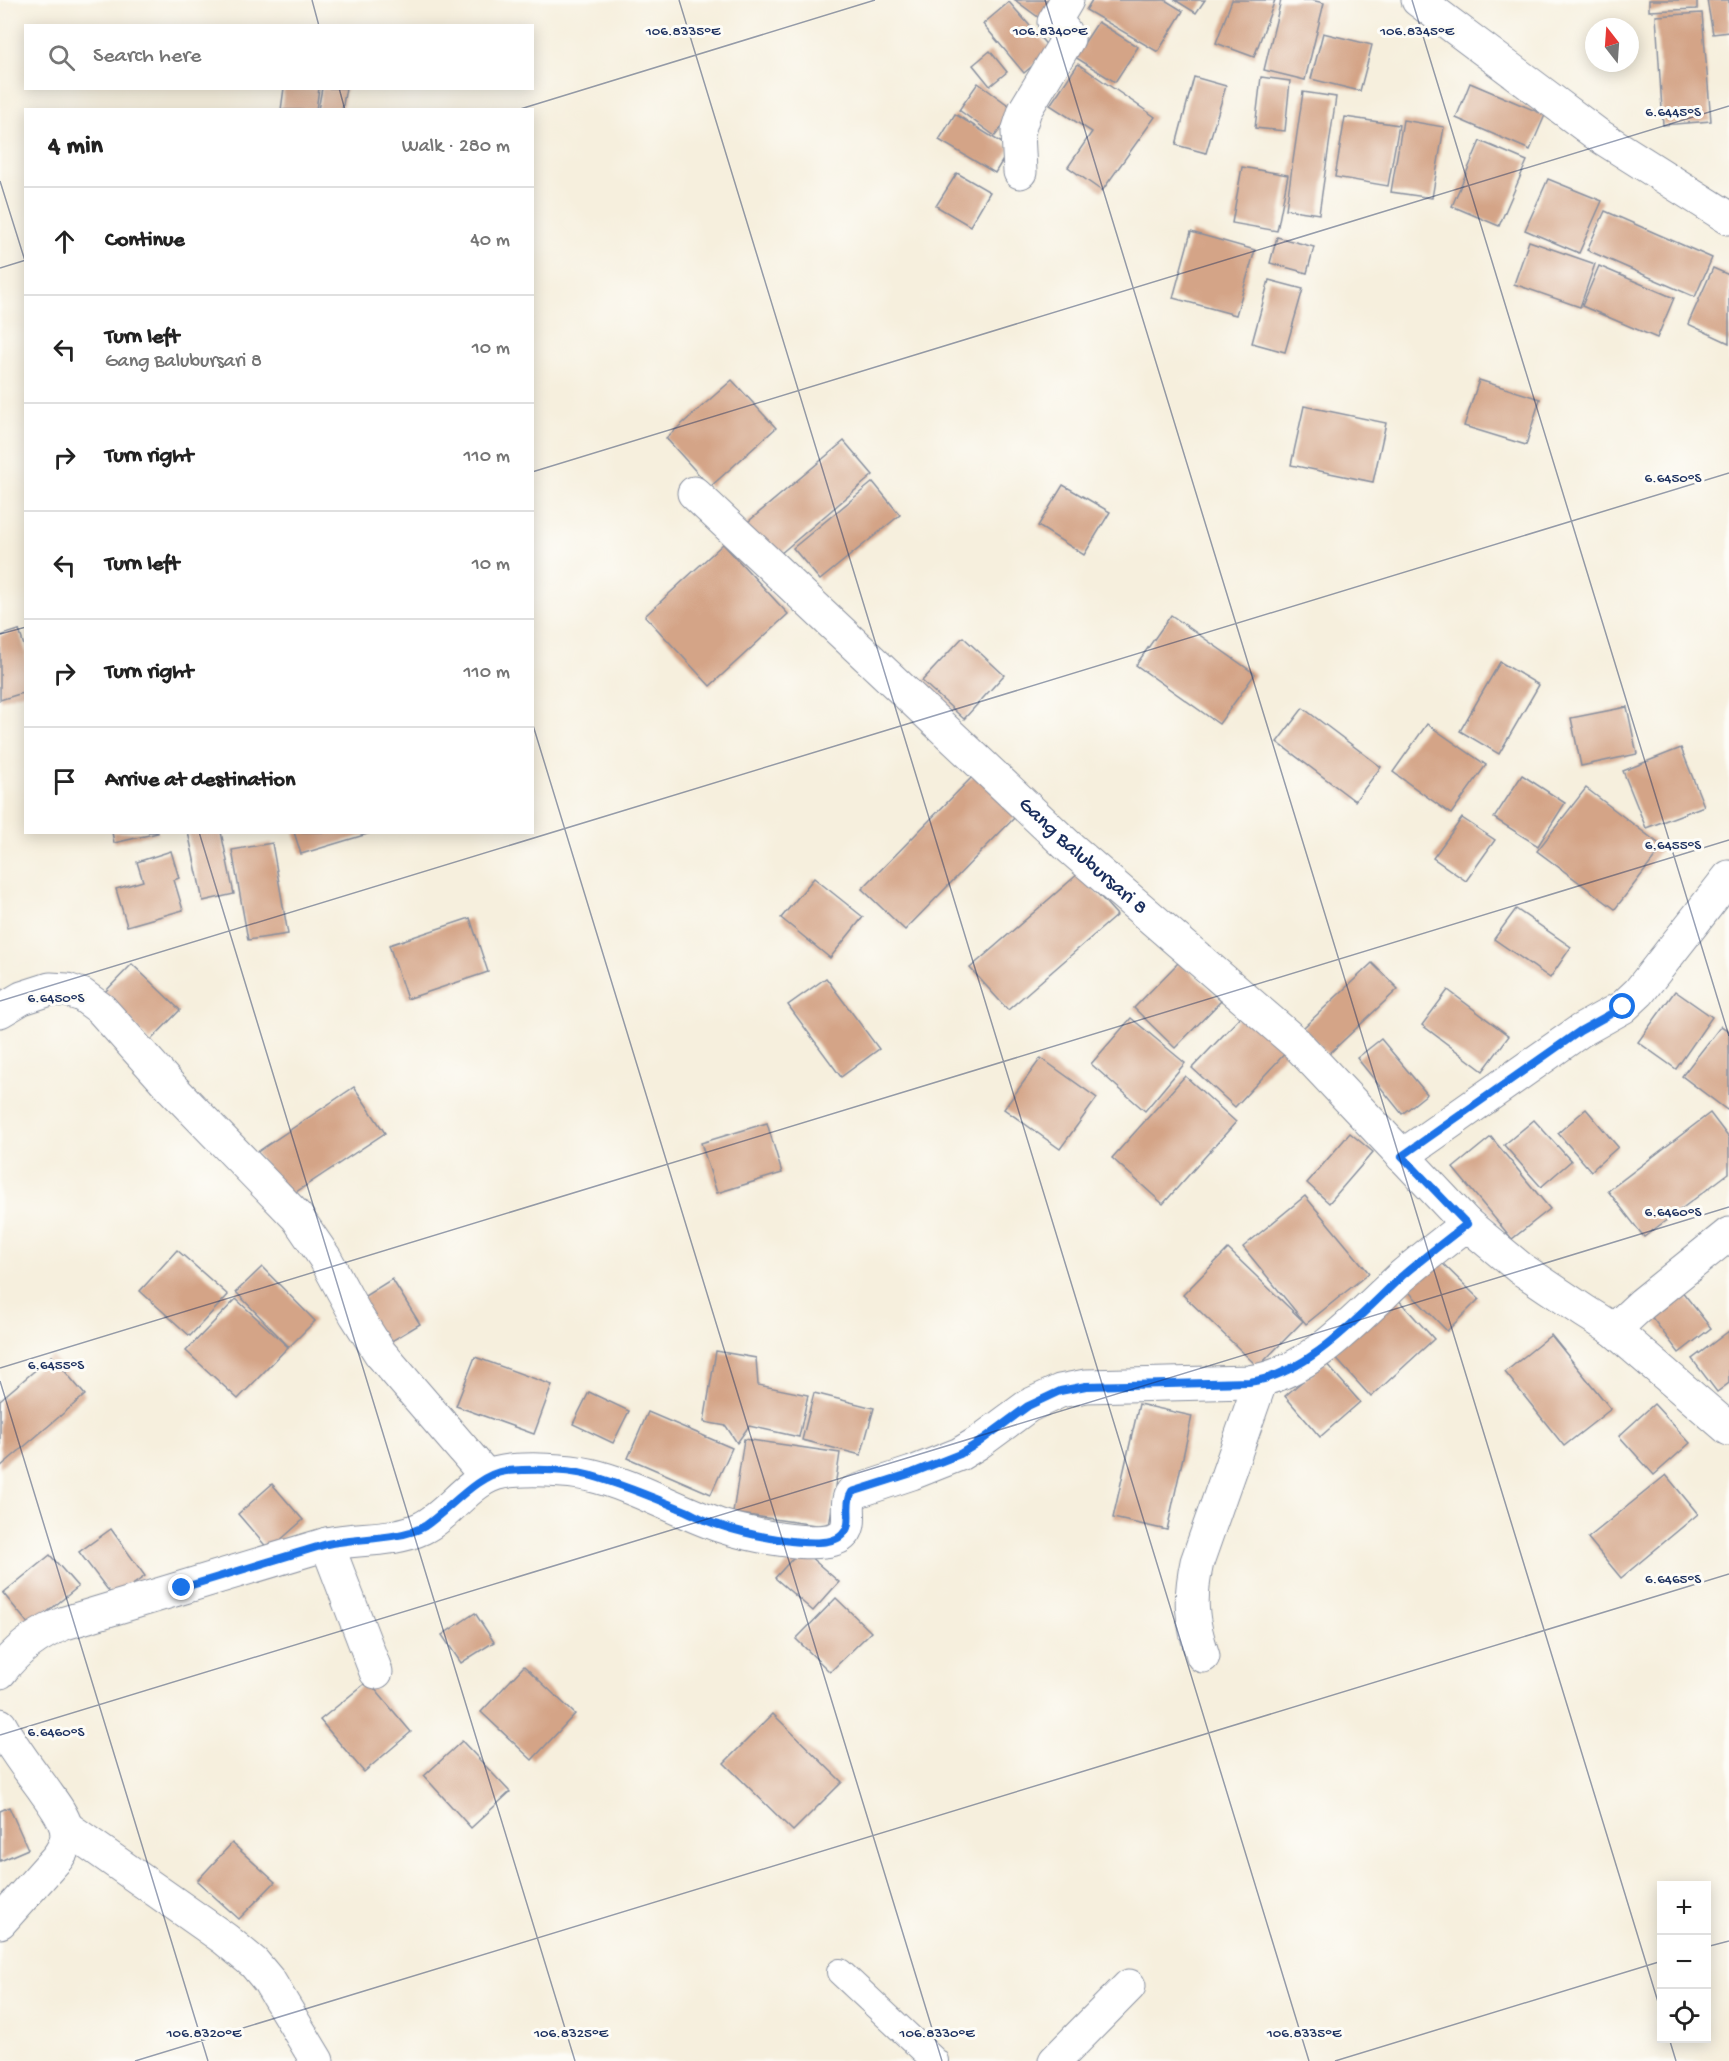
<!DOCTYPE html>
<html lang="en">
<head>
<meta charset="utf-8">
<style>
	body { margin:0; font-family:"Gochi Hand",sans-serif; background:#f2f2f2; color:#222 }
	.controls { position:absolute; right:18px; bottom:18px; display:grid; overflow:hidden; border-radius:0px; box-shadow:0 3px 15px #0003 }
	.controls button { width:54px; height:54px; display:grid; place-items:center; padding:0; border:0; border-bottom:2px solid #e0e0e0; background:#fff; color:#222; font:30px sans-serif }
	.compass { position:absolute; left:1585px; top:18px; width:54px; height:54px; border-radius:50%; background:#fff; box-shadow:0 3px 15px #0003; rotate:343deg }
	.stop { position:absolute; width:18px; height:18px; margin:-14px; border:4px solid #1a73e8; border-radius:50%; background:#fff }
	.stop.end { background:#1a73e8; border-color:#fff; box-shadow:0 2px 6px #0008 }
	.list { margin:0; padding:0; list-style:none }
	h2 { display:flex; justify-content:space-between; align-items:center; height:78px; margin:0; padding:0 24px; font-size:26px }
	h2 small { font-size:20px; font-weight:400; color:#767676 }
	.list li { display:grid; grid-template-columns:39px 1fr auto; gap:18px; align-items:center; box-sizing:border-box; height:108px; padding:0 24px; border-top:2px solid #e0e0e0 }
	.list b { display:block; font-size:22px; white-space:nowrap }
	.list p { margin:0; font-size:20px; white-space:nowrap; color:#767676 }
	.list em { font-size:20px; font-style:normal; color:#767676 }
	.icon { flex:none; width:33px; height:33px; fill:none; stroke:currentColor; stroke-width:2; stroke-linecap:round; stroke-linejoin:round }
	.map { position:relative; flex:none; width:1729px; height:2061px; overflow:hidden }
	.search { position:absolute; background:#fff; box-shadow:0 3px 15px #0003; left:24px; top:24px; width:510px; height:66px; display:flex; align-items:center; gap:15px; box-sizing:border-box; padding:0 21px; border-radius:0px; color:#767676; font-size:22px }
	.panel { position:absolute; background:#fff; box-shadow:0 3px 15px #0003; left:24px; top:108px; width:510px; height:726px; border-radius:0px }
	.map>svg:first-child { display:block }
</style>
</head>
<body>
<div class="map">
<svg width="1729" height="2061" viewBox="0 0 1729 2061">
	<rect width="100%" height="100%" fill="#fdfcf7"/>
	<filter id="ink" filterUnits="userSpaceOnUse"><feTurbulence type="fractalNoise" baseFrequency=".0167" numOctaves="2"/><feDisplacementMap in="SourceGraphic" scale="12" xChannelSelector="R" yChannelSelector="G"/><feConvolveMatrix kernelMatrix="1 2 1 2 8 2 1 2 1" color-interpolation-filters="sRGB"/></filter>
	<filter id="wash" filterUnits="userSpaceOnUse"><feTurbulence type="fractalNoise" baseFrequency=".008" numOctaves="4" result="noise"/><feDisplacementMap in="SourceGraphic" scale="24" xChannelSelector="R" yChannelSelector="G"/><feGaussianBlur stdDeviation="1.35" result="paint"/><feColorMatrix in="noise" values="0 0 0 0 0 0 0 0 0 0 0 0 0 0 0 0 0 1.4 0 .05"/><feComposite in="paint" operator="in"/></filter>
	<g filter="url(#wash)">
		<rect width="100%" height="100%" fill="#f6efdd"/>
		<g id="blocks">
			<!-- building -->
			<g fill="#d4a487">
				<polygon points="1015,0 1058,0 1042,20"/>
				<polygon points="1092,0 1165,0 1183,11 1158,52 1086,10"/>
				<polygon points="1175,0 1205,0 1196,13"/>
				<polygon points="1232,0 1275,0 1254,57 1216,43"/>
				<polygon points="1281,0 1311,0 1324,3 1305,80 1264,70"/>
				<polygon points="1649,0 1697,0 1697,9 1649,11"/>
				<polygon points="1707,0 1729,0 1729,32 1713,34"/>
				<polygon points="1009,2 1051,50 1024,73 983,24"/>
				<polygon points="1702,13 1711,121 1663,125 1656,16"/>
				<polygon points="1098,22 1138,47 1115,82 1075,57"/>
				<polygon points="1323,33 1372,45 1360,91 1311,79"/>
				<polygon points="990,51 1007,72 990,86 973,65"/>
				<polygon points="1078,64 1155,117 1102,191 1068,167 1092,132 1050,105"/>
				<polygon points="1194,77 1226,86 1206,153 1176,145"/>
				<polygon points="1261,77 1290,81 1285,131 1255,128"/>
				<polygon points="978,83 1015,110 995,136 959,110"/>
				<polygon points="1470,83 1545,115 1530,150 1456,118"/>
				<polygon points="284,88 319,88 316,110 281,110"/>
				<polygon points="322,88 346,88 342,110 318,110"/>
				<polygon points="1303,92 1336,97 1319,214 1286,209"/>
				<polygon points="955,114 1010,148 995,173 939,140"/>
				<polygon points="1345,117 1399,125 1388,186 1335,177"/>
				<polygon points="1403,120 1444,127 1432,198 1391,192"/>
				<polygon points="1480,141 1527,161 1499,226 1452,206"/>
				<polygon points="1242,167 1288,175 1277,231 1232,223"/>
				<polygon points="957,173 990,192 970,226 936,206"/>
				<polygon points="1548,179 1602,201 1579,253 1525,230"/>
				<polygon points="1605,211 1712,258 1695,297 1587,250"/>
				<polygon points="1191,232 1255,250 1236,315 1173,298"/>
				<polygon points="1277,237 1314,247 1307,273 1270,263"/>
				<polygon points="1529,241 1595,264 1580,307 1514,284"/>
				<polygon points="1599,266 1674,298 1657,338 1582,306"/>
				<polygon points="1713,268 1729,275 1729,343 1688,324"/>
				<polygon points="1269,280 1303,289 1285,352 1252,343"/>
				<polygon points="732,380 776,428 710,487 666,438"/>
				<polygon points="1479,380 1540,399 1526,445 1464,426"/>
				<polygon points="1304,406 1386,423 1373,482 1291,465"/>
				<polygon points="844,441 873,475 773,560 743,526"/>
				<polygon points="873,482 900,515 820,580 793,548"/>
				<polygon points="1063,485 1110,512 1084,555 1038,526"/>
				<polygon points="723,544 788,614 710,686 645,616"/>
				<polygon points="1171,615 1255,674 1219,724 1136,665"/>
				<polygon points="19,630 26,652 26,692 0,700 0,636"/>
				<polygon points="963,637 1004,675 964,719 922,681"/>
				<polygon points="1500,662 1539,685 1499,754 1460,731"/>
				<polygon points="1627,707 1637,754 1581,766 1571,718"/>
				<polygon points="1303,708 1381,767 1355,801 1277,742"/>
				<polygon points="1427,724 1486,765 1451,814 1393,772"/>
				<polygon points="1681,748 1704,806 1646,828 1623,771"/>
				<polygon points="976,773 1018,814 905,930 862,889"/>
				<polygon points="1522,775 1565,803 1538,846 1494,818"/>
				<polygon points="1586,788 1663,847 1615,909 1537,851"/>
				<polygon points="1462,818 1495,840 1466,881 1433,858"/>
				<polygon points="112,832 158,832 158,833 114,843"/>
				<polygon points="188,832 221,832 234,894 203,901"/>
				<polygon points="294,832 371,832 371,833 301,854"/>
				<polygon points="272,843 288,934 248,940 232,850"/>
				<polygon points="171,851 179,878 174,880 183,910 127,926 116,889 143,881 137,862"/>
				<polygon points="1079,873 1117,915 1008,1010 970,968"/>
				<polygon points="814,878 863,917 830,958 781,918"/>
				<polygon points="1516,909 1571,947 1550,978 1494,939"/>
				<polygon points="470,918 488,972 407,999 389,945"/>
				<polygon points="1179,962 1221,1001 1175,1048 1134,1008"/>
				<polygon points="1372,963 1398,989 1328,1055 1303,1028"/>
				<polygon points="132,964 180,1010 150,1041 103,994"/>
				<polygon points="826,978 879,1049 841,1077 788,1005"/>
				<polygon points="1448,990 1509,1036 1483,1071 1422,1025"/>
				<polygon points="1675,991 1712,1017 1676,1069 1638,1042"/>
				<polygon points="1249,1008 1291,1047 1235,1107 1192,1068"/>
				<polygon points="1131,1018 1185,1063 1145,1111 1091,1064"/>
				<polygon points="1721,1026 1729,1031 1729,1108 1727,1110 1682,1076"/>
				<polygon points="1381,1039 1427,1094 1402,1114 1357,1058"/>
				<polygon points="1041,1058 1097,1098 1060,1149 1004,1109"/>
				<polygon points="1185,1076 1236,1122 1163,1204 1112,1158"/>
				<polygon points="354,1087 385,1133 287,1198 256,1153"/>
				<polygon points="1586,1109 1618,1147 1591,1171 1558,1133"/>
				<polygon points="1710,1113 1729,1138 1729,1173 1644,1237 1608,1191"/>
				<polygon points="1534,1120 1571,1161 1541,1187 1504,1145"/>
				<polygon points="767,1123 782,1173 717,1193 701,1143"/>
				<polygon points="1350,1133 1373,1152 1329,1203 1307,1183"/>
				<polygon points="1491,1137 1550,1209 1512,1239 1453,1168"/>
				<polygon points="1305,1196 1369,1273 1306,1324 1243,1247"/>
				<polygon points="1228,1249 1303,1321 1258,1367 1183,1295"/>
				<polygon points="177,1250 228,1295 190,1336 140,1291"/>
				<polygon points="1438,1259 1479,1299 1447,1331 1407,1290"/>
				<polygon points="262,1267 315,1321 289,1347 236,1292"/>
				<polygon points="392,1279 420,1324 385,1345 357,1301"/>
				<polygon points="1681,1290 1711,1328 1679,1353 1650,1315"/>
				<polygon points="1395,1296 1434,1339 1371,1397 1332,1354"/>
				<polygon points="236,1299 288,1347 238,1399 186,1351"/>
				<polygon points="1729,1331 1729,1383 1717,1392 1692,1359"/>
				<polygon points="1551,1335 1611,1409 1564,1446 1505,1372"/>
				<polygon points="716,1351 756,1358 758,1385 808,1395 799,1437 749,1426 737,1443 726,1426 704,1422"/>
				<polygon points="52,1356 85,1395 0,1467 0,1400"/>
				<polygon points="475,1357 552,1385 534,1434 456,1406"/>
				<polygon points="1325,1362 1360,1402 1320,1437 1285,1396"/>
				<polygon points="589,1392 629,1411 613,1443 573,1424"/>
				<polygon points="814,1393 874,1408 861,1455 802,1440"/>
				<polygon points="1139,1404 1192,1416 1167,1530 1113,1518"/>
				<polygon points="1654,1404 1690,1443 1654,1475 1619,1436"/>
				<polygon points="648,1412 732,1448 711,1494 628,1458"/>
				<polygon points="744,1439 840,1453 829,1527 733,1513"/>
				<polygon points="1666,1475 1698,1514 1621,1578 1588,1538"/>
				<polygon points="272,1484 303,1520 269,1550 238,1514"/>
				<polygon points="111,1529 145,1576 114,1598 79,1552"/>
				<polygon points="801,1549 839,1582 813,1611 775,1578"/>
				<polygon points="50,1555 78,1587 30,1626 3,1593"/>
				<polygon points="836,1598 871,1632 830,1672 796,1639"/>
				<polygon points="475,1613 494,1642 461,1663 442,1635"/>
				<polygon points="524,1666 575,1714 532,1760 481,1712"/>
				<polygon points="368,1681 411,1732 364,1772 320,1720"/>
				<polygon points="773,1714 842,1782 793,1831 724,1763"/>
				<polygon points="462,1741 510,1792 471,1828 424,1776"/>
				<polygon points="9,1807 28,1849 0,1861 0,1811"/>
				<polygon points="232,1843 275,1882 239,1919 197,1881"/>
			</g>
		</g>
	</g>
	<g filter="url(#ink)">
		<use href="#blocks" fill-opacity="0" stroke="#888f9e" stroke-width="1.5"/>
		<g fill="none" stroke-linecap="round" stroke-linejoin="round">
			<defs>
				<polyline id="lane" points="840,1972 935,2061"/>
				<g id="street">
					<polyline points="1418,0 1598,135 1729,218"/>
					<polyline points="1020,172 1018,132 1025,110 1068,39 1064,31 1054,22 1067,0"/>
					<path id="s1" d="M 694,493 L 1067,845 L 1297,1044 L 1467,1224"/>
					<polyline points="0,1011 22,998 50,989 67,990 82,995 101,1009 169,1085 297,1217 325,1258 356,1315 380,1353 486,1476"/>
					<polyline points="1402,1156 1580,1031 1623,1007 1639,992 1729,877"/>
					<polyline points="1614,1330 1642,1304 1729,1234"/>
					<polyline points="327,1544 376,1672"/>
					<path d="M 1203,1656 C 1191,1620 1189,1599 1197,1562 L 1261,1380"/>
					<path d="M 0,1672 C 17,1649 39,1633 65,1623 L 327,1544 C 357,1537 393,1542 422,1528 C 451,1514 470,1477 503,1472 C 526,1468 568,1470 590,1475 C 634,1485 675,1510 718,1525 C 741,1533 823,1552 842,1535 C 855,1524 843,1505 852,1493 L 912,1473 L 960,1454 L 978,1443 L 1028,1406 L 1060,1391 L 1086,1386 L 1249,1382 C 1308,1375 1360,1315 1402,1276 C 1423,1258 1445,1241 1467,1224 L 1520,1268 L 1584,1311 L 1614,1330 L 1729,1429"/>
					<path d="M 0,1725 C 12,1747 27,1767 42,1787 C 50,1799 62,1813 66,1827 C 69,1839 64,1848 58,1857 L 0,1922"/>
					<polyline points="66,1827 225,1939 254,1963 269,1981 317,2061"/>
					<polyline points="1055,2061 1129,1986"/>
				</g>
			</defs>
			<!-- lane casing -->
			<use href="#lane" stroke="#888f9e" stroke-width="28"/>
			<!-- street casing -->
			<use href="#street" stroke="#888f9e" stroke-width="35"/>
			<!-- lane -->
			<use href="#lane" stroke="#fff" stroke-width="26"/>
			<!-- street -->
			<use href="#street" stroke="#fff" stroke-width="33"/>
		</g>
	</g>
	<g fill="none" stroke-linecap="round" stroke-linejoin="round" filter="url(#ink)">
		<!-- route -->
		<path stroke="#1a73e8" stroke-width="8" d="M 182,1588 L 327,1544 C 355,1538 402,1540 425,1526 C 449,1510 477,1474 506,1471 C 532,1469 568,1469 592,1476 C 624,1485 655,1498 686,1511 C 697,1516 707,1522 719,1525 C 742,1533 824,1553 842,1535 C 855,1524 843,1505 852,1492 L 912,1473 L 960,1454 L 978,1443 L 1028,1406 L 1060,1391 L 1086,1386 L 1249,1382 C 1308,1375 1360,1315 1402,1276 C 1423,1258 1445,1241 1467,1224 L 1402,1156 L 1580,1031 L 1623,1007"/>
	</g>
	<!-- ticks -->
	<path fill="none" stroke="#1b2f5e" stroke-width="1.5" stroke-opacity="0.45" d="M 312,0 L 319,26M 679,0 L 1309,2061M 1045,0 L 1662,2015M 1412,0 L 1729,1036M 339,88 L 345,110M 517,110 L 875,0M 0,181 L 26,264M 0,268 L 26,260M 532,472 L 1729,106M 0,634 L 26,627M 532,722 L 942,2061M 199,832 L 575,2061M 0,1001 L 1729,473M 0,1368 L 1729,840M 0,1381 L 208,2061M 0,1735 L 1729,1207M 1706,1947 L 1729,1941M 1669,2038 L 1676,2061M 135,2061 L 1729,1574M 1335,2061 L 1662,1961"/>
	<g text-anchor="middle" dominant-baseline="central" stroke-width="6" stroke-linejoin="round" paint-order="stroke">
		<!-- street labels -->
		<g font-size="21" fill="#1b2f5e" stroke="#fdfcf7">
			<text stroke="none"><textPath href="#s1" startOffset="532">Gang Balubursari 8</textPath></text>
		</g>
	</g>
	<g font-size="15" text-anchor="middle" fill="#1b2f5e" stroke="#fdfcf7" stroke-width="6" stroke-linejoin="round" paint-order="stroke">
		<text x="683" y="35">106.8335°E</text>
		<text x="1050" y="35">106.8340°E</text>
		<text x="1417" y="35">106.8345°E</text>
		<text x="1673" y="116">6.6445°S</text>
		<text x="1673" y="482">6.6450°S</text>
		<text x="1673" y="849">6.6455°S</text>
		<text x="56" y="1002">6.6450°S</text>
		<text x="1673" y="1216">6.6460°S</text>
		<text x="56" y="1369">6.6455°S</text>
		<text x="1673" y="1583">6.6465°S</text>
		<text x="56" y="1736">6.6460°S</text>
		<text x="204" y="2037">106.8320°E</text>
		<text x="571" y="2037">106.8325°E</text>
		<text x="937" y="2037">106.8330°E</text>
		<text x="1304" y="2037">106.8335°E</text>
	</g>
</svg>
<div class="controls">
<button>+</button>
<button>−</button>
<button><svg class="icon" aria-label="locate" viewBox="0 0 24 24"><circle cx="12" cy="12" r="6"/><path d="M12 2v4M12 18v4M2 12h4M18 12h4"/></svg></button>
</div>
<svg class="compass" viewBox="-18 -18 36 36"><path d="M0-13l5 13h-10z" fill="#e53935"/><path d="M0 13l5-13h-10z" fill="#767676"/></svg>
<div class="stop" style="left:1623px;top:1007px"></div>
<div class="stop end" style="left:182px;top:1588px"></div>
<div class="search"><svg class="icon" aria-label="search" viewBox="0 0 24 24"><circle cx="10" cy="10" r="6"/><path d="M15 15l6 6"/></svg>Search here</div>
<section class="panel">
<h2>4 min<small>Walk · 280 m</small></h2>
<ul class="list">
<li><svg class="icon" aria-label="ahead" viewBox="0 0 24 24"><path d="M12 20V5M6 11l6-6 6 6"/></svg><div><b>Continue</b></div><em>40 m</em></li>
<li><svg class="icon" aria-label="left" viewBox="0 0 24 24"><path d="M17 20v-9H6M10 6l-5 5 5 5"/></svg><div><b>Turn left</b><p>Gang Balubursari 8</p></div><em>10 m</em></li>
<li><svg class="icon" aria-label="right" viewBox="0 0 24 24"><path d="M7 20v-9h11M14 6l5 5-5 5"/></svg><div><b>Turn right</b></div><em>110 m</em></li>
<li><svg class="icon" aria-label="left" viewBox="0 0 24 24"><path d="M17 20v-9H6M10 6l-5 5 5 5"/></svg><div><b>Turn left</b></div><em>10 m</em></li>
<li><svg class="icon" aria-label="right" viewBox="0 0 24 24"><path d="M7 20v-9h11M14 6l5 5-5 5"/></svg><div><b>Turn right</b></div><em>110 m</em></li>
<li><svg class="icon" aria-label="arrive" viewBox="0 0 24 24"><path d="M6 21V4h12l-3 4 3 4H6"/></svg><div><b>Arrive at destination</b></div></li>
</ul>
</section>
</div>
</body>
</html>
